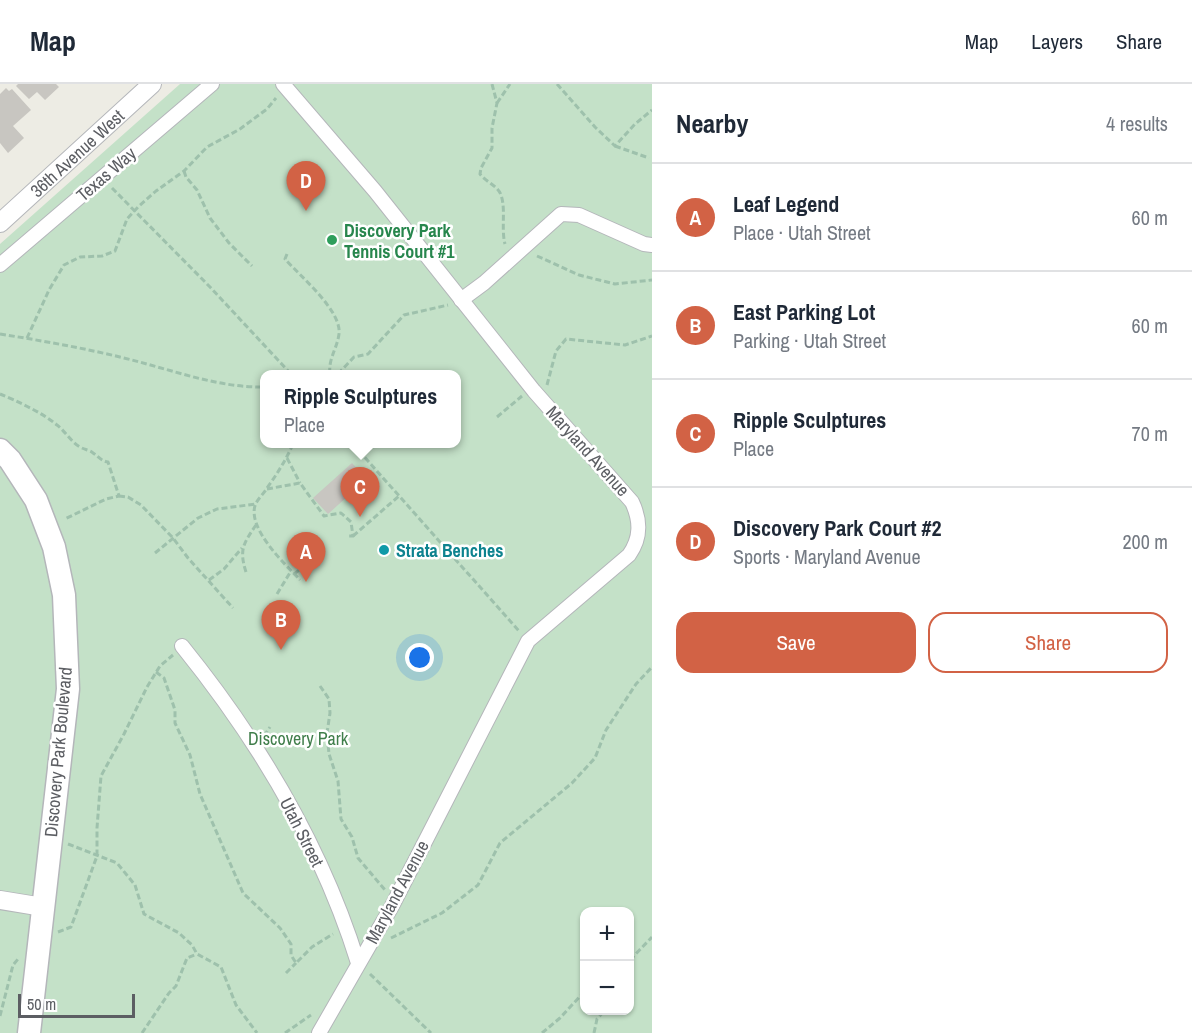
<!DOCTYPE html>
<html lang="en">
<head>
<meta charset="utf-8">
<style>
	body { margin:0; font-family:"Archivo Narrow",sans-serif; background:#f6f6f7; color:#1f2937 }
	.controls { position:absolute; right:18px; bottom:18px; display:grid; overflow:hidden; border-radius:12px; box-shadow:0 2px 4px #0004 }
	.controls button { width:54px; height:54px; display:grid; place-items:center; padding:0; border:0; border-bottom:2px solid #e0e1e3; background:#fff; color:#1f2937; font:30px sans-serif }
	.scale { position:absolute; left:18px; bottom:15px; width:117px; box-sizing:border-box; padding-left:6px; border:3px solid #5c5e63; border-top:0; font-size:16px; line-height:21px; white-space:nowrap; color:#5c5e63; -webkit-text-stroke:4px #fff; paint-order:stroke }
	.you { position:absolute; left:420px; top:574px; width:21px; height:21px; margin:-15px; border:4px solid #fff; border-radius:50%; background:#1a73e8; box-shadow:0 0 0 9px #1a73e833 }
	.badge { display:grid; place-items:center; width:39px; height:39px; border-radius:50%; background:#d26245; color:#fff; font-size:20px; font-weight:700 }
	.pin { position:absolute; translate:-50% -50px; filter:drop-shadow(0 2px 3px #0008) }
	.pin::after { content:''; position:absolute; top:32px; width:21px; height:18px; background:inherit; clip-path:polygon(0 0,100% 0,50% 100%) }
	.popup { position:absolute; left:260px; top:286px; width:201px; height:78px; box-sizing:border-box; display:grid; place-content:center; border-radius:12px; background:#fff; filter:drop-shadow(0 2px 4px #0005); font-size:20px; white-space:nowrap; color:#747a83 }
	.popup b { font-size:22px; color:#1f2937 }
	.popup::after { content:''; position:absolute; left:50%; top:100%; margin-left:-12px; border:12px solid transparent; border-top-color:#fff }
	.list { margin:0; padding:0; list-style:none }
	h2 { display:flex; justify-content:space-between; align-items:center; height:78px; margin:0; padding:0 24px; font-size:26px }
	h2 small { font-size:20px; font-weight:400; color:#747a83 }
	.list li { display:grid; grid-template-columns:39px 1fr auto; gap:18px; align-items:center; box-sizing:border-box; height:108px; padding:0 24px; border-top:2px solid #e0e1e3 }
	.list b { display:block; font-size:22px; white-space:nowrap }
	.list p { margin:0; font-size:20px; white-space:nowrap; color:#747a83 }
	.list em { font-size:20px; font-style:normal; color:#747a83 }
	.actions { display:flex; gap:12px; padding:18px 24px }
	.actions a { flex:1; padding:14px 0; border:2px solid #d26245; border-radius:18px; text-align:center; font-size:21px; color:#d26245 }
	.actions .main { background:#d26245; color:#fff }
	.map { position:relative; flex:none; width:652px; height:949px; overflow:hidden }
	header { display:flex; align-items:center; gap:36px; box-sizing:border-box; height:84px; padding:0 30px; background:#fff; border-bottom:2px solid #e0e1e3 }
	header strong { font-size:28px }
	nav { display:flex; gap:33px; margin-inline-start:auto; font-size:21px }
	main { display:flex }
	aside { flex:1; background:#fff }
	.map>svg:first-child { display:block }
</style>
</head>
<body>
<header>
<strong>Map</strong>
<nav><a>Map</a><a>Layers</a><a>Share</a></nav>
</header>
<main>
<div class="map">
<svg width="652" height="949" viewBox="0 0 652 949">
	<rect width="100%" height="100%" fill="#edece4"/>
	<!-- green -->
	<path fill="#c4e1c8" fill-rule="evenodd" d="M 180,0 L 652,0 L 652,949 L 0,949 L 0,160 ZM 264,290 L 456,290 L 456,360 L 264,360 ZM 584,828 L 630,828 L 630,926 L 584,926 Z"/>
	<!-- building -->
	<g fill="#c8c6c1">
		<polygon points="18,0 56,0 59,3 45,16 37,8 29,15 16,2"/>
		<polygon points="6,4 9,7 12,5 31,26 13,42 24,54 8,69 0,59 0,10"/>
		<polygon points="352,379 367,396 359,403 365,410 355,419 348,412 328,430 313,414"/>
	</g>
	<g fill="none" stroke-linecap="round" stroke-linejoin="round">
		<defs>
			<g id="pedestrian">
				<path d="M 283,0 L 375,107 L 534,307 L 632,418 C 641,437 641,454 629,471 L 528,557 L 392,822 L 319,949"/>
				<polyline points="0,181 212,0"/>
				<polyline points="461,216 484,199 561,130 579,131 644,160 652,161"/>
				<path d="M 182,562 C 258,656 322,763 358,879"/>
			</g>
			<g id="minor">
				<path id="s1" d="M 0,139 L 152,0"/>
				<polyline points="0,816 43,823"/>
			</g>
			<polyline id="tertiary" points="0,366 10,376 36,416 54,463 64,511 68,605 29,949"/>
		</defs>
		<!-- pedestrian casing -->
		<use href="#pedestrian" stroke="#b4b6ba" stroke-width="16"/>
		<!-- minor casing -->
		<use href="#minor" stroke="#b4b6ba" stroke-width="20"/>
		<!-- tertiary casing -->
		<use href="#tertiary" stroke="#b4b6ba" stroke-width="25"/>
		<!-- path -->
		<g stroke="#9ec1ac" stroke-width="3" stroke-dasharray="6 3" stroke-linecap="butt">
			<path d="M 492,0 L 497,19 L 492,44 L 492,64 L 481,84 L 480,90 C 486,98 498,102 501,111 C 506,125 501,145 505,160"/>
			<polyline points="557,0 595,43 615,62 635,40 652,26"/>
			<polyline points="497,19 510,0"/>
			<polyline points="615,62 649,74"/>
			<polyline points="184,87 186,93 197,106 210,134 229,159 252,182"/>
			<polyline points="112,104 210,203 291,290"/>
			<path d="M 287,170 L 285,175 C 301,193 342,227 339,250 C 337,265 328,275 330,290"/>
			<polyline points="537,172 579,191 615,200 652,196"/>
			<path d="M 0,250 C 44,257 89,265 132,276 C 175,287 220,304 264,303"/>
			<polyline points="27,254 49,206 64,181 80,173 102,172 115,167 127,135 138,123 156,107 184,87 207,63 240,45 267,25 276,14"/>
			<polyline points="338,290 354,273 368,270 404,231 448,221"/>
			<polyline points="547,301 556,267 566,255 625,261 652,252"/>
			<path d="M 0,310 C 17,317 43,329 57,341 C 65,347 71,358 80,363 C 85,366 90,366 93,369 C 99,373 101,377 108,378 L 119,412 L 106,415 L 65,435"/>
			<polyline points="497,333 522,312"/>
			<path d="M 293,360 C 286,376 277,390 267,404 C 264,409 259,414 256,419 C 245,443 285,480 300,496"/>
			<polyline points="353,360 519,547"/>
			<polyline points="287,374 300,399"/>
			<polyline points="267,405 300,399 324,432 341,429 351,438 353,452 348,452"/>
			<polyline points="119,412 128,413 141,421 173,454 188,474 233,524"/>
			<polyline points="353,452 399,412"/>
			<polyline points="155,469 198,434 217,425 256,420"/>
			<path d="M 246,488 C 239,466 243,460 256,441"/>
			<polyline points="294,490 303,483"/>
			<polyline points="209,496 224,485 242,464"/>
			<polyline points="277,510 291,487"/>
			<polyline points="156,588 164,594 175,626 175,639 190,671 200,710 243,809 280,844 291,860 291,871 296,879 312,863 333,850"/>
			<polyline points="320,602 329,615 330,629 327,649 329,670 338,697 341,735 352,753 358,774 385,806"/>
			<polyline points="264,652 270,643"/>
			<polyline points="68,760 117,779 135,801 144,830 179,849 192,861 197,870 221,883 236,921 257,949"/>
			<polyline points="58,848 71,843 97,772 97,744 101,692 124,650 147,603 160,582 173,571"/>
			<polyline points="391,854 442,829 478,801 500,759 572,699 595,674 606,646 636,600 652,583"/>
			<polyline points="630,876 652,853"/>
			<polyline points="286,889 296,879"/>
			<polyline points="370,890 431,949"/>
			<polyline points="0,932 13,881 18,875"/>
			<polyline points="142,949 169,909 176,902 187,874 197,870"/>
			<polyline points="285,949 311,931"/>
			<polyline points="542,949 560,934 584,908"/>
			<polyline points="594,949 597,935 605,926"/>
		</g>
		<!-- pedestrian -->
		<use href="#pedestrian" stroke="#fff" stroke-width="14"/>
		<!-- minor -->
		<use href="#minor" stroke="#fff" stroke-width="18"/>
		<!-- tertiary -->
		<use href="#tertiary" stroke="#fff" stroke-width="22"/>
	</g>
	<!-- markers -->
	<circle fill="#2e9e5b" stroke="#fff" stroke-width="2" cx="332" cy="156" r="6"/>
	<circle fill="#0f9aa8" stroke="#fff" stroke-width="2" cx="384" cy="466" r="6"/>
	<g text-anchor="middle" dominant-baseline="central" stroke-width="5" stroke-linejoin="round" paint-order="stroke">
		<!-- street labels -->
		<g font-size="18" fill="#5c5e63" stroke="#fff">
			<text stroke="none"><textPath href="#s1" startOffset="104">36th Avenue West</textPath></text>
			<text transform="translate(106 90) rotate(-41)">Texas Way</text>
			<text transform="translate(588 367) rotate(48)">Maryland Avenue</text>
			<text transform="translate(58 668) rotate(-85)">Discovery Park Boulevard</text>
			<text transform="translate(302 748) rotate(63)">Utah Street</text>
			<text transform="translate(397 808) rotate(-62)">Maryland Avenue</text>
		</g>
		<!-- leisure labels -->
		<g font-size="18" font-weight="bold" fill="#27864d" stroke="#fff" text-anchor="start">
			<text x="344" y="146">Discovery Park<tspan x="344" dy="21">Tennis Court #1</tspan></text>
		</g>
		<!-- culture labels -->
		<g font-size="18" font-weight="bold" fill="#0d838f" stroke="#fff" text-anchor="start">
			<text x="396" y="466">Strata Benches</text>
		</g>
		<!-- park labels -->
		<g font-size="18" fill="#407e4b" stroke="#fff">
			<text x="298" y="654">Discovery Park</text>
		</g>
	</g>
</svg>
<div class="controls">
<button>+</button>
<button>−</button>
</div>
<div class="scale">50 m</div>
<div class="you"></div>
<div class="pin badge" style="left:306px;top:498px">A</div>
<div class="pin badge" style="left:281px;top:566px">B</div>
<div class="pin badge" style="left:360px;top:433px">C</div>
<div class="popup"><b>Ripple Sculptures</b>Place</div>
<div class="pin badge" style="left:306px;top:127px">D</div>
</div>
<aside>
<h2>Nearby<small>4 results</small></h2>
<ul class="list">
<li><span class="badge">A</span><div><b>Leaf Legend</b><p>Place · Utah Street</p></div><em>60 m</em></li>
<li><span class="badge">B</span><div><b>East Parking Lot</b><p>Parking · Utah Street</p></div><em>60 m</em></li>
<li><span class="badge">C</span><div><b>Ripple Sculptures</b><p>Place</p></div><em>70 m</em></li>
<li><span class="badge">D</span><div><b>Discovery Park Court #2</b><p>Sports · Maryland Avenue</p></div><em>200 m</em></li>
</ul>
<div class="actions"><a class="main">Save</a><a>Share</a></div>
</aside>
</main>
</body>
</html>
